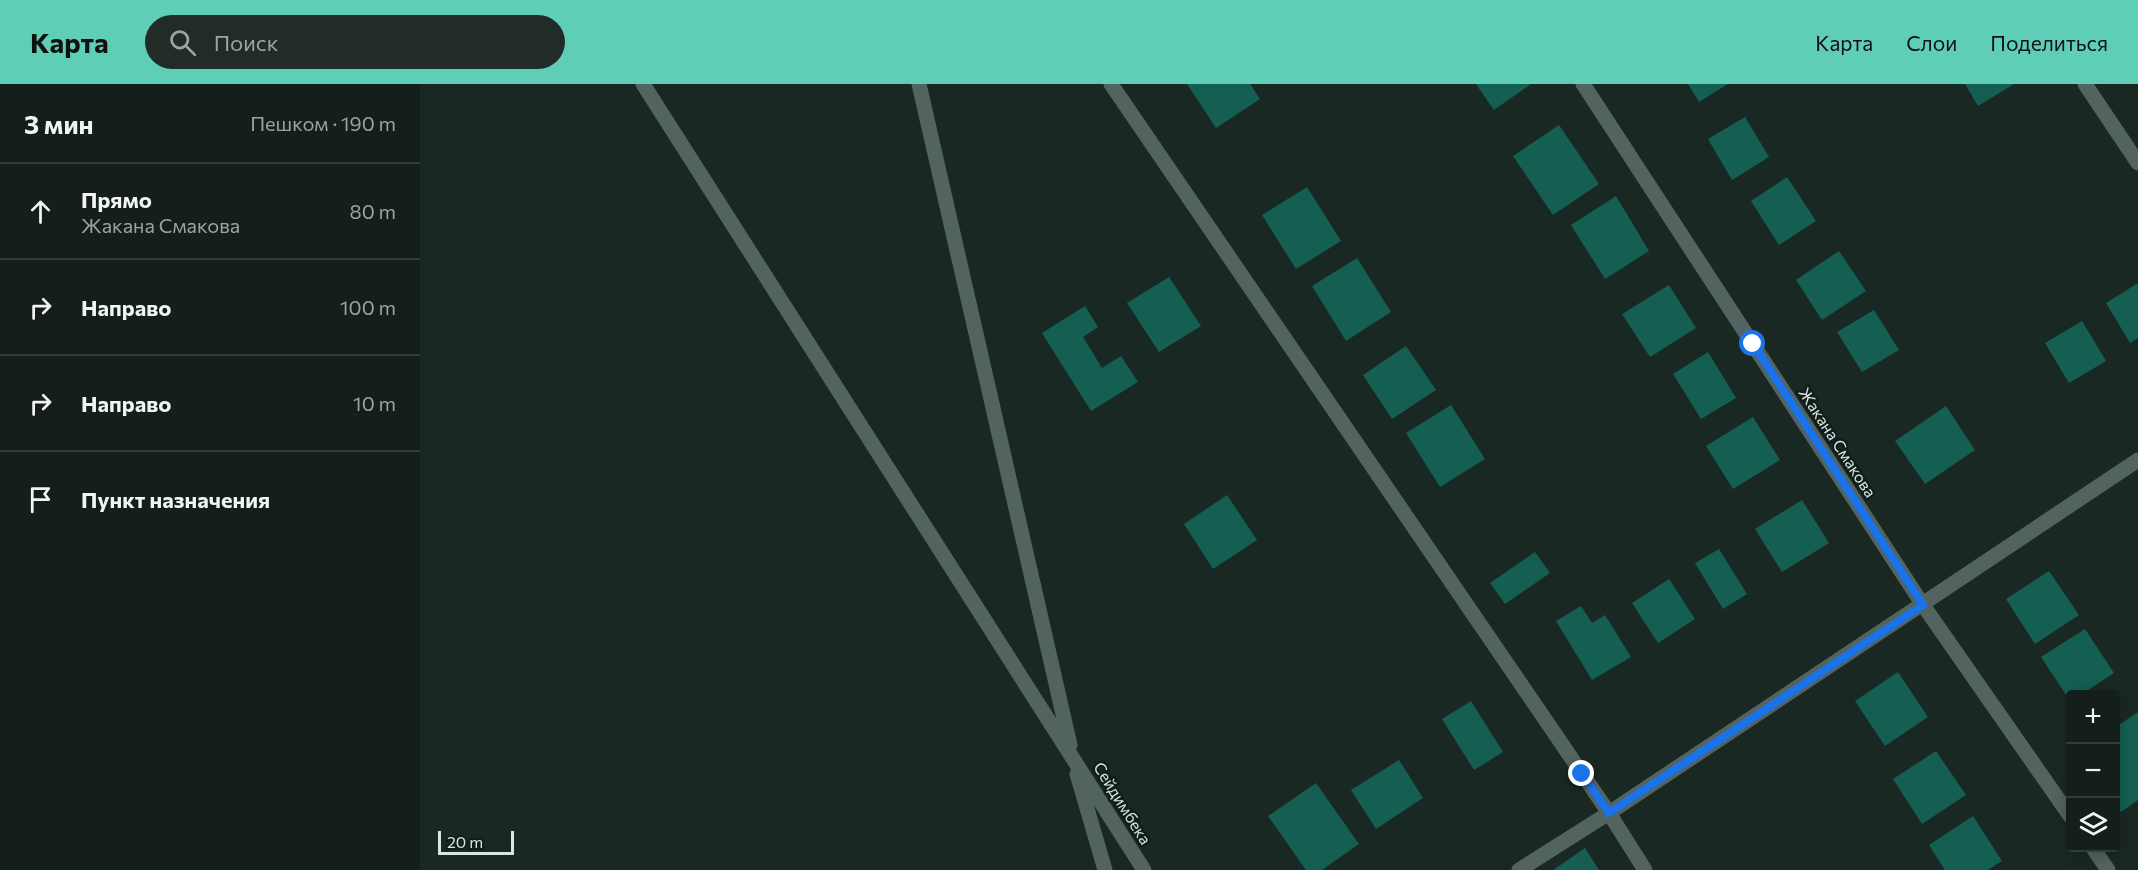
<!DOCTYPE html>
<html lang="ru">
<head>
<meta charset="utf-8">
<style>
	body { margin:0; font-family:Commissioner,sans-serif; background:#212b28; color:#f1f3f6 }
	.controls { position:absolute; right:18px; bottom:18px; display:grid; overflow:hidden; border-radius:6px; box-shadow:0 3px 15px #0003 }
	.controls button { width:54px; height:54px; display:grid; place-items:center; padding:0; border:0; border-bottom:2px solid #333c3a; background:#141e1b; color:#f1f3f6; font:30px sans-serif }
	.scale { position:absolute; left:18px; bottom:15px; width:76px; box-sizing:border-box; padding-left:6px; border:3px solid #dbe4e2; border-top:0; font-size:16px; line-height:21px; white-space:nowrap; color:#dbe4e2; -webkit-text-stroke:4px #101e1b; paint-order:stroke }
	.stop { position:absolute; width:18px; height:18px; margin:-14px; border:4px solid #1a73e8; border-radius:50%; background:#fff }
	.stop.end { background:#1a73e8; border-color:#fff; box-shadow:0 2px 6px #0008 }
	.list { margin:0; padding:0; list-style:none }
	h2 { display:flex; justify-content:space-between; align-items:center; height:78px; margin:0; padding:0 24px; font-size:26px }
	h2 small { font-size:20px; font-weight:400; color:#9da2a3 }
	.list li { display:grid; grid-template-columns:39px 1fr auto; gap:18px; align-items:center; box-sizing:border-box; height:96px; padding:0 24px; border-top:2px solid #333c3a }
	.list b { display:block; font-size:22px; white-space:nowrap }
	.list p { margin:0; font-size:20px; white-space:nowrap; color:#9da2a3 }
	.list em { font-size:20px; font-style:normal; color:#9da2a3 }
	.icon { flex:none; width:33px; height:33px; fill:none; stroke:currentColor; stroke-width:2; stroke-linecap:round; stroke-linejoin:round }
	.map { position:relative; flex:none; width:1718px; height:786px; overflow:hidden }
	header { display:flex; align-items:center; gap:36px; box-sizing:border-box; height:84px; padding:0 30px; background:#5eceb7; color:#111 }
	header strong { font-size:28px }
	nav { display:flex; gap:33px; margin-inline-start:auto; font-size:21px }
	.search { width:420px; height:54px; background:#212b28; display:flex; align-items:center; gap:15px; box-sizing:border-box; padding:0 21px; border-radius:33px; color:#9da2a3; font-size:22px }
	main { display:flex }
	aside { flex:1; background:#141e1b }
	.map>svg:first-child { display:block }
</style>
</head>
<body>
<header>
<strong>Карта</strong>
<div class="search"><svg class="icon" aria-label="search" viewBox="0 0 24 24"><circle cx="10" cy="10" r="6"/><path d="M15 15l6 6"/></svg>Поиск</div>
<nav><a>Карта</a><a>Слои</a><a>Поделиться</a></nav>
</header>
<main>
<aside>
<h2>3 мин<small>Пешком · 190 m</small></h2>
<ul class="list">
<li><svg class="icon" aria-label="ahead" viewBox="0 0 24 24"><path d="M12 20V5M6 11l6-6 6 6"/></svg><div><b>Прямо</b><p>Жакана Смакова</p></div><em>80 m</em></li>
<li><svg class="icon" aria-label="right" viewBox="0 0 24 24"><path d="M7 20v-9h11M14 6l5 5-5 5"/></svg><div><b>Направо</b></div><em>100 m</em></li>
<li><svg class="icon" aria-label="right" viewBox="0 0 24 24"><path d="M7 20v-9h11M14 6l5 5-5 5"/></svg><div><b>Направо</b></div><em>10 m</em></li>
<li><svg class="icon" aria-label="arrive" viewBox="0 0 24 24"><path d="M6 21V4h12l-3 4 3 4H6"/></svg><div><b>Пункт назначения</b></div></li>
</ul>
</aside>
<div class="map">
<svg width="1718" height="786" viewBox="0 0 1718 786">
	<rect width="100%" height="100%" fill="#1a2824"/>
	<!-- building -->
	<g fill="#145f52">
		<polygon points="767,0 830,0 840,15 796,44"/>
		<polygon points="1056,0 1111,0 1074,26"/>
		<polygon points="1268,0 1308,0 1279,18"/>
		<polygon points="1545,0 1594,0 1558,22"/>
		<polygon points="1325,33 1349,73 1312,96 1288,55"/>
		<polygon points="1139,41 1179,100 1133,131 1093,72"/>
		<polygon points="1367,93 1396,137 1359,161 1331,117"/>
		<polygon points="887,103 921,157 876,185 842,131"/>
		<polygon points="1196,112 1229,167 1185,195 1151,141"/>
		<polygon points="1419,167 1446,207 1402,236 1376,196"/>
		<polygon points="937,174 971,228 926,257 892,202"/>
		<polygon points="749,193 781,242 739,268 707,219"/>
		<polygon points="1718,199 1718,254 1710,259 1686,219"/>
		<polygon points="1249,201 1276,244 1230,273 1202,230"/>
		<polygon points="665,222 678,243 663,253 682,284 701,272 718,298 671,327 622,249"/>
		<polygon points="1454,226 1479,266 1442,288 1417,248"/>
		<polygon points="1662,237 1686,277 1649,299 1625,259"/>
		<polygon points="986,262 1016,306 972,335 943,291"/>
		<polygon points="1288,268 1316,314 1281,335 1253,290"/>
		<polygon points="1031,321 1065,375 1020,403 986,349"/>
		<polygon points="1526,322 1555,366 1505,400 1475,357"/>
		<polygon points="1333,333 1360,376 1313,405 1286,362"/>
		<polygon points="807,411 837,456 793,485 764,440"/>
		<polygon points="1382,416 1409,459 1362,488 1335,445"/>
		<polygon points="1299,465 1327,510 1303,525 1275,479"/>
		<polygon points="1115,468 1130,489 1085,520 1070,499"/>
		<polygon points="1629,487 1659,531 1615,560 1586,515"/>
		<polygon points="1249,495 1275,535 1238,559 1212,519"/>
		<polygon points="1161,522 1172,539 1185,531 1211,573 1172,596 1136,537"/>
		<polygon points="1665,545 1694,589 1662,610 1650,610 1650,617 1621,573"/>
		<polygon points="1478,588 1508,633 1465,662 1435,617"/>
		<polygon points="1051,617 1083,668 1054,686 1022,635"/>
		<polygon points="1718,628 1718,716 1701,728 1696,720 1696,643"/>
		<polygon points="1516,667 1546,711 1502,740 1473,695"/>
		<polygon points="979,676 1003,714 956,745 931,706"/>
		<polygon points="896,699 939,760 902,786 886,786 848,732"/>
		<polygon points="1553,732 1582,777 1568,786 1525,786 1509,761"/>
		<polygon points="1165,764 1179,786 1133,786"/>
	</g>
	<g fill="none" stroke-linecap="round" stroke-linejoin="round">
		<!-- minor -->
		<g stroke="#53635f" stroke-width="15">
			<polyline points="223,0 724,786"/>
			<polyline points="499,0 650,661"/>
			<polyline points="691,0 1189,729 1225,786"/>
			<polyline points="1163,0 1503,521 1650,732"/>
			<polyline points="1665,0 1718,79"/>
			<polyline points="657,690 685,786"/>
			<polyline points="1673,764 1688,786"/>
			<polyline points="1099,786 1189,729 1718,376"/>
		</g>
	</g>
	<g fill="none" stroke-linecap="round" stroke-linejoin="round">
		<!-- route -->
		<polyline stroke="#1a73e8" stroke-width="8" points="1162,690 1189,729 1503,521 1333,260"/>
	</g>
	<g text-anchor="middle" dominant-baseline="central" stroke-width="5" stroke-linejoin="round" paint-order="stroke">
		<!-- street labels -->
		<g font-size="16" fill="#dbe4e2" stroke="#101e1b">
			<text transform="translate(1418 358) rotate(57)">Жакана Смакова</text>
			<text transform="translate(703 719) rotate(58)">Сейдимбека</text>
		</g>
	</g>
</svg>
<div class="controls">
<button>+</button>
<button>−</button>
<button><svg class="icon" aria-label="layers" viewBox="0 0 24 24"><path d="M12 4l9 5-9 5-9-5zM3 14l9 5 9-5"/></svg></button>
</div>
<div class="scale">20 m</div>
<div class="stop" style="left:1333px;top:260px"></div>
<div class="stop end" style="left:1162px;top:690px"></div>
</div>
</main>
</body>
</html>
